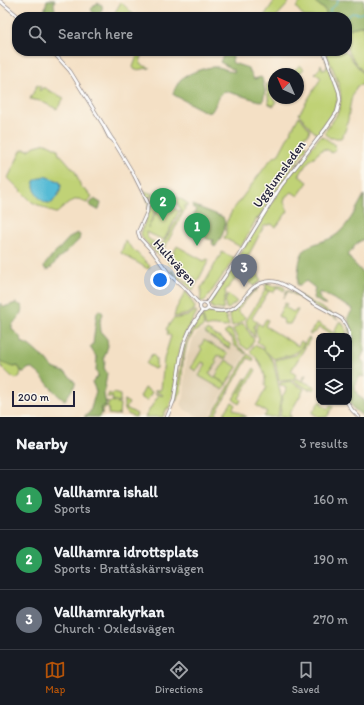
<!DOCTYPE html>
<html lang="en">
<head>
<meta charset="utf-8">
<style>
	body { margin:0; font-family:Itim,sans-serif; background:#20242c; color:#f1f3f6 }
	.controls { position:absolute; right:12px; bottom:12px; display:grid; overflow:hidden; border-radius:8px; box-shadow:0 1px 3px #0004 }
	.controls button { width:36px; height:36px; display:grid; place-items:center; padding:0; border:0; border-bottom:1px solid #363941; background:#171b24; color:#f1f3f6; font:20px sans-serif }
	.compass { position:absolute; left:268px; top:68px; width:36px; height:36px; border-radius:50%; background:#171b24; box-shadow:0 1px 3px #0004; rotate:315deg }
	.scale { position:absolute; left:12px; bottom:10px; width:63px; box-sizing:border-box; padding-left:4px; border:2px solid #22223b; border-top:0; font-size:11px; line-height:14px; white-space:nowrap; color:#22223b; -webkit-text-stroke:3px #fbf7ec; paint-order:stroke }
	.you { position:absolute; left:160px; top:280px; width:14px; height:14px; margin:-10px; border:3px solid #fff; border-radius:50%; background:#1a73e8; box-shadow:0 0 0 6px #1a73e833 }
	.badge { display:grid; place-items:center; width:26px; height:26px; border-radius:50%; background:#b45309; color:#fff; font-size:13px; font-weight:700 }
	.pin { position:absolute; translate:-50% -33px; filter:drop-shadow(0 1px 2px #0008) }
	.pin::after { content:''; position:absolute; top:21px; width:14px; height:12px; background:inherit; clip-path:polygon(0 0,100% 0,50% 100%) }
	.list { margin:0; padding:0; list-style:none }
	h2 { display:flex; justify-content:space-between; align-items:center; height:52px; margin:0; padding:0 16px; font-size:17px }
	h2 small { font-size:13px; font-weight:400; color:#9ea1a6 }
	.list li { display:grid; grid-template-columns:26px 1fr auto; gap:12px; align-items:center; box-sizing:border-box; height:60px; padding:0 16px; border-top:1px solid #363941 }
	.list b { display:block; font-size:15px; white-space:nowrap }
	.list p { margin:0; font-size:13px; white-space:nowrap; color:#9ea1a6 }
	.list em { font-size:13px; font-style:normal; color:#9ea1a6 }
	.icon { flex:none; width:22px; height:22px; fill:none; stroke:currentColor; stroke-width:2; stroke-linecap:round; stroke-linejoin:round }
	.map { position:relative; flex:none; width:364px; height:417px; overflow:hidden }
	.search { position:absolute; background:#171b24; box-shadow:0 1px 3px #0004; left:12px; right:12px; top:12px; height:44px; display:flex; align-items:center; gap:10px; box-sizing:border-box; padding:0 14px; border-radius:16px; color:#9ea1a6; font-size:15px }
	.sheet { height:232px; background:#171b24 }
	nav { display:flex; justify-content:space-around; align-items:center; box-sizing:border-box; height:56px; border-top:1px solid #363941; background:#171b24; font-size:11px; color:#9ea1a6 }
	nav a { display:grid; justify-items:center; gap:2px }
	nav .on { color:#b45309 }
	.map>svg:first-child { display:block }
</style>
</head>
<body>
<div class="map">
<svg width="364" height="417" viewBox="0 0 364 417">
	<rect width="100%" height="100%" fill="#fbf7ec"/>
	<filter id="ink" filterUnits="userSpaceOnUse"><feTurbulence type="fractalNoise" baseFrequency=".025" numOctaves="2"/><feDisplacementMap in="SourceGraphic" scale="8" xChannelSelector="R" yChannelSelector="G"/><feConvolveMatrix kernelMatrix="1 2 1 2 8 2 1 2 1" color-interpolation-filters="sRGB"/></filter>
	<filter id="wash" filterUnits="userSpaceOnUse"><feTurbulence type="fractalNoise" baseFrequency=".012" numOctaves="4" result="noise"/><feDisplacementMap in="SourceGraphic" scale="16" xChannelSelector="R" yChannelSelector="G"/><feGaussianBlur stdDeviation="0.9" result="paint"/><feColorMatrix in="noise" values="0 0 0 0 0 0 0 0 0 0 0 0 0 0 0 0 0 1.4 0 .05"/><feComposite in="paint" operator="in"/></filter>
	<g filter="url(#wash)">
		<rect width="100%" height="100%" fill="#f4e0c5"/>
		<!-- built -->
		<polygon fill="#e3d1b5" points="203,329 236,346 246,354 209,417 200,417 185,410 181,404 184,397 186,359 193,339 197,334"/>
		<!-- green -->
		<g fill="#c0d276" stroke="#717a58" fill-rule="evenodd">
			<polygon points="275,0 285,0 289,3 276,17 266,17 264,16"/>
			<polygon points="303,0 313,0 326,11 326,17 304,17 296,7"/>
			<polygon points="121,2 134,15 134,17 117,17 118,16 114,14"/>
			<polygon points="364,25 364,73 355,62 347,50 347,29"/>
			<polygon points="139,51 143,51 140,64 150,68 135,70 133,67"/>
			<path d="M 325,51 L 346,52 L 364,75 L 362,85 L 357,86 C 346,102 352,124 341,138 L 330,138 L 324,133 C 329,126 335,119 338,112 C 347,92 332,69 325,51 Z"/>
			<path d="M 325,59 L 326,59 C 336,84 345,95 329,120 C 326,126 322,131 318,135 L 311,129 L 299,114 L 321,78 L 315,73 L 320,68 L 321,64 L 323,70 L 327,69 L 326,67 L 328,66 Z"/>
			<polygon points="300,65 304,69 298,74 290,74"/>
			<polygon points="266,83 274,90 270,95 276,101 274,106 269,104"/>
			<polygon points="37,85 41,87 39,89 40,91 42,88 46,88 48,90 64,98 57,109 40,101 30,99"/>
			<polygon points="299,116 310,130 308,135 304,136 303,142 307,146 306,149 281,183 258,219 257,218 241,247 224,238 226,234 226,223 232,211 271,159 279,154"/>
			<polygon points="322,136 335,145 336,149 332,153 328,150 323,149 307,163 299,176 308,182 298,196 292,192 286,196 284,202 288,211 276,227 271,224 264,226 245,262 238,259 253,232 285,181 320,137"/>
			<path d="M 46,143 L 58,149 L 59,155 L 61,155 L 75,171 L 81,187 L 92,196 L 88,203 C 84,203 82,200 79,199 C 74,198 61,209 57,213 L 55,213 L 32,202 L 8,178 L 21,151 L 24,149 L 29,150 L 35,146 ZM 47,177 L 59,181 L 61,185 C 60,193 56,202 47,203 L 39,197 L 34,182 L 34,181 Z"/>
			<path d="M 144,191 L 153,194 L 149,200 L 153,203 L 158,193 C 167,195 181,197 188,204 L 187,206 L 184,206 L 185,209 L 165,247 L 157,247 L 150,244 L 159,252 L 161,252 L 160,255 L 158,255 L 143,239 L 141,234 C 146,214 154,212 144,191 ZM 168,199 L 178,204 L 181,212 L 164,242 C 158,246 152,242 147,237 L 146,232 L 164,240 L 179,211 L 162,202 L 148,228 C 152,219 157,201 168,199 Z"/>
			<polygon points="197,216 209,223 202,234 192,228"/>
			<polygon points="125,241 150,266 148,269 121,253"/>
			<polygon points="177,246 204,261 207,259 209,260 193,290 171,272 171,271 173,271 173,273 193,285 195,278 168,263"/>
			<path d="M 221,252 L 235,258 L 207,298 L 204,301 L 200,302 C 201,297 201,292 201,287 L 203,286 L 219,257 L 220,258 Z"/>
			<polygon points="238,260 257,271 261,281 254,286 245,278 244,277 249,272 244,269 225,291 226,294 224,300 223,310 212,308 210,303"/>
			<polygon points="266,283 271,286 281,286 285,288 284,291 277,287 274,292 272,292 266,289"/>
			<polygon points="254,289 257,289 256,292 254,291 237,311 246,318 239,324 232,326 229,313 242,303"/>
			<polygon points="266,289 269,291 252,318 257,321 254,327 255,338 247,326 246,321"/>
			<path d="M 287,290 C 294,292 335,314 338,320 L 288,291 L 284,298 Z"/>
			<polygon points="186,291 195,307 194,310 188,314 174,317 176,309"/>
			<polygon points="228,294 237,302 228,309 226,308 225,302"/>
			<polygon points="285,303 287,304 285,307 293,312 296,309 298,310 290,324 284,324 283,319 278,316"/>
			<path d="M 195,311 L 197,312 C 190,325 182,338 179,352 C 176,371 176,390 169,408 L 167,408 L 163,417 L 145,417 L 158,396 L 154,392 L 162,396 L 163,395 L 155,390 L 161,390 L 164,359 L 171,336 L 167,334 L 168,332 L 166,329 L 173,319 L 188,316 Z"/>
			<path d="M 207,312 L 223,313 L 226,317 L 229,326 C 222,329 214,323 206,327 L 202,314 Z"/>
			<polygon points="201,316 203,320 204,326 194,332 187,343 183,362 181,392 175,402 184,347 190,334"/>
			<path d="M 266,319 L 268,320 L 265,326 L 298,346 L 301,341 L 304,343 C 295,358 288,354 274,359 L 263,349 L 263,346 L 257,342 L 259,338 C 255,333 255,329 258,323 L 262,326 Z"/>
			<polygon points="341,321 346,329 347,336 340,336 334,332 339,322"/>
			<polygon points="243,323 254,340 248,350 240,344 233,329"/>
			<polygon points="317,323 318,323 338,336 334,336 319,327 315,333 313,332 311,335 309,334"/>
			<polygon points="207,330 230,344 230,349 205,333"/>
			<polygon points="228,330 231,330 238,346 247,353 246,354 234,345 232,338 224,333"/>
			<polygon points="308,338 310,339 291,371 296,375 293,380 279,381 275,360 296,355 301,349"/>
			<polygon points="204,340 228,354 225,359 218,355 215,361 217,362 209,374 226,384 223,390 199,376 206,364 202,362 196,371 191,368 202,349 200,347"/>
			<path d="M 255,345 L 265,351 L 273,361 L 281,396 L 278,417 L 264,417 L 267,412 L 256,406 L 267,387 L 265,386 C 267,374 260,359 250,352 L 253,346 Z"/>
			<polygon points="152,354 156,358 156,368 154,369 146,364"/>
			<polygon points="248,354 254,359 253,361 248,358 216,413 218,417 211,417"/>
			<polygon points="226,360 237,367 226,384 215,377"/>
			<polygon points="1,362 15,367 18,366 21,371 20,376 16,379 11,376 0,365"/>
			<polygon points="254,368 256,370 239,398 241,400 239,404 233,399 245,378 247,379 239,393"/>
			<polygon points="305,375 306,375 303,381 315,387 314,390 310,388 309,390 294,381 296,378 302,381"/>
			<polygon points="290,381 304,389 289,415 292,417 280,417 282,397 286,390 285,387 280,385 280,383"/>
			<polygon points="145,388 152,392 147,401 140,397"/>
			<polygon points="109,393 112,395 113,393 120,395 120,402 112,400 113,397 110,398 107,398"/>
			<path d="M 124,400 L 129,403 L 126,408 L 137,414 L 136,417 C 126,416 123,409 124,400 Z"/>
			<polygon points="105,401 110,403 112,401 120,404 119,416 118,413 117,415 108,414 109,408 105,407 105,409 103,409 102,414 101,413 102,407 109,405"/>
			<polygon points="232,402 235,404 233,409 247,417 227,417 224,416 225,412"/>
			<polygon points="319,402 322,402 321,404 328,409 330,405 333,407 327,417 319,417 312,413"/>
		</g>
		<!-- forest -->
		<g fill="#98b467" stroke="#5d6b51">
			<polygon points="47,0 55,0 54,4 56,17 43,17"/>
			<path d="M 313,0 L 364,0 L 364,25 L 347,29 L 347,17 L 326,17 C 328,8 318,6 313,0 Z"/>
			<path d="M 97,3 L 102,5 C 103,9 101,13 97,15 L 93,13 L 91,9 Z"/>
			<path d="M 225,52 L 232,54 L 233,57 L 232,61 L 233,63 L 248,68 L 254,79 L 261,77 L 262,78 L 265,91 L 263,102 L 225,91 C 216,95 217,107 210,113 L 202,110 L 174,95 L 173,93 C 175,89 178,82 181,79 C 189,73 207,66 217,67 C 223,67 229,72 235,72 L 234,70 L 220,62 Z"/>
			<path d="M 364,195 L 364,239 L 357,243 L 348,255 L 351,260 L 364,274 L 364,351 L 361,359 L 364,363 L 364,377 L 361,376 C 352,384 354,394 364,400 L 364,417 L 354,409 L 349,402 L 349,363 L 351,339 L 348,317 L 353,309 L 320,292 L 318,295 L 326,306 L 313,298 L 315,288 L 306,281 L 300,285 L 297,285 C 299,273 297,259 305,249 C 308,245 326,241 333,237 C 346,230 357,208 364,195 Z"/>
			<polygon points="94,199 101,203 100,207 98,210 89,205"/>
			<path d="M 193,205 L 223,217 C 228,228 221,238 215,247 L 212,243 L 213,240 L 207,239 L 203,235 L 209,222 L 194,214 L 196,209 L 192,207 Z"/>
			<polygon points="77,233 80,235 79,240 57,260 50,269 46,270 44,267 46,263 70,237"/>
			<path d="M 0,303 L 4,307 L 16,303 L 22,306 C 23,313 17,319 12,325 L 12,329 L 21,338 L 22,342 L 30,346 L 40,355 L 47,360 L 53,368 L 66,373 L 75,382 L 75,385 L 65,400 C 53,395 40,369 29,368 L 24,372 L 22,372 L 18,366 L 13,367 L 0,362 Z"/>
			<polygon points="99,310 102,312 103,314 100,321 101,332 107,339 108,346 104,358 105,362 104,368 107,373 104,394 106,405 102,407 100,417 84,417 90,412 96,391 92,382 98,376 96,370 97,358 90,347 93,344 97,312"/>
		</g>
		<!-- water -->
		<path fill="#57bbd5" stroke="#3c6e88" d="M 44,176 L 59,181 L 61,185 L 59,193 L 52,203 C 40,204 33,191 34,181 Z"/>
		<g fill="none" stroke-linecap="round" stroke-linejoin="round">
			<!-- stream -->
			<g stroke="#57bbd5" stroke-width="1">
				<polyline points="335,17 330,13 330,9 337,4 338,0"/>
				<polyline points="347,17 352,13 359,14 364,12"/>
			</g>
		</g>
	</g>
	<g filter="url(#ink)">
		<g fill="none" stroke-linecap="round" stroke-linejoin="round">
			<defs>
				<g id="minor">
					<polyline points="0,1 19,17"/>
					<polyline points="52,51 70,71 112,139"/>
					<polyline points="104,127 109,137 113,140 134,175 148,203 147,212 138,232 140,238 153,252 170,275 187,290 200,305"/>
					<circle cx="204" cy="307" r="4"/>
					<polyline points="206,304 234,263 281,186 326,128 337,112 340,100 339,92 324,51"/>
					<path d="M 208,309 C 246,319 240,287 265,282 C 269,281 273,281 277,282 C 290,286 301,295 312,302 C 322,308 332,313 342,319 C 349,327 350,334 349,345"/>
					<polyline points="347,402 352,410 359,417"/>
					<polyline points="167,417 174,400 181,355 184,343 191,327 202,311"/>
				</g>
			</defs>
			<!-- minor casing -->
			<use href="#minor" stroke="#8b8180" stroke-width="4"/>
			<!-- minor -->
			<use href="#minor" stroke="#fff" stroke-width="2.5"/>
		</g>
	</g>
	<g text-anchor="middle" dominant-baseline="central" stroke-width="3" stroke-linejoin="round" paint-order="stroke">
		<!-- street labels -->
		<g font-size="13" fill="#22223b" stroke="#fbf7ec">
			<text transform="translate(279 174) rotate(-54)">Ugglumsleden</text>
			<text transform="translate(175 262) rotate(48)">Hultvägen</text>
		</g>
	</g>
</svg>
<div class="controls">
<button><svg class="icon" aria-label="locate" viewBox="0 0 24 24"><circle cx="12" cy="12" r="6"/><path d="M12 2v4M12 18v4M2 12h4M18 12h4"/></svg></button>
<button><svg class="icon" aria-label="layers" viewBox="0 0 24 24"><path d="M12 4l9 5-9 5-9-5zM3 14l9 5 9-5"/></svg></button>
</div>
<svg class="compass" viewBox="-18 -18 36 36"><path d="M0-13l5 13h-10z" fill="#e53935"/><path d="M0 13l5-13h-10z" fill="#9ea1a6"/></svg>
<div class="scale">200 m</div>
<div class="you"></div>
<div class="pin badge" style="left:197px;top:246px;background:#2e9e5b">1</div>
<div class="pin badge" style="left:163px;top:221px;background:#2e9e5b">2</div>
<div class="pin badge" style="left:244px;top:287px;background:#6b7280">3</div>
<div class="search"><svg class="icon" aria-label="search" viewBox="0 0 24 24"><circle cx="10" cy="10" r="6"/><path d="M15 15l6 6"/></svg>Search here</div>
</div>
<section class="sheet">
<h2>Nearby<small>3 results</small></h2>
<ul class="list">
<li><span class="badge" style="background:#2e9e5b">1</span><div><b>Vallhamra ishall</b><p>Sports</p></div><em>160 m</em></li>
<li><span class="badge" style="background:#2e9e5b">2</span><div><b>Vallhamra idrottsplats</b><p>Sports · Brattåskärrsvägen</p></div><em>190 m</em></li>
<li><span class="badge" style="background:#6b7280">3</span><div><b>Vallhamrakyrkan</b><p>Church · Oxledsvägen</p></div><em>270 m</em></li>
</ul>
</section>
<nav>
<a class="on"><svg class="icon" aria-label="map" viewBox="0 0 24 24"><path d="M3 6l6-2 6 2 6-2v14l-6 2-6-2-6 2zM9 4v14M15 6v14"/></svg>Map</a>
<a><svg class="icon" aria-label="directions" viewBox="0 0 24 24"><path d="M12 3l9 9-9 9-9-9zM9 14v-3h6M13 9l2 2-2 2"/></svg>Directions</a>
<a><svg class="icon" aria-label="saved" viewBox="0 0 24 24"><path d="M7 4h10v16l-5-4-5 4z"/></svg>Saved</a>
</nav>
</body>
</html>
